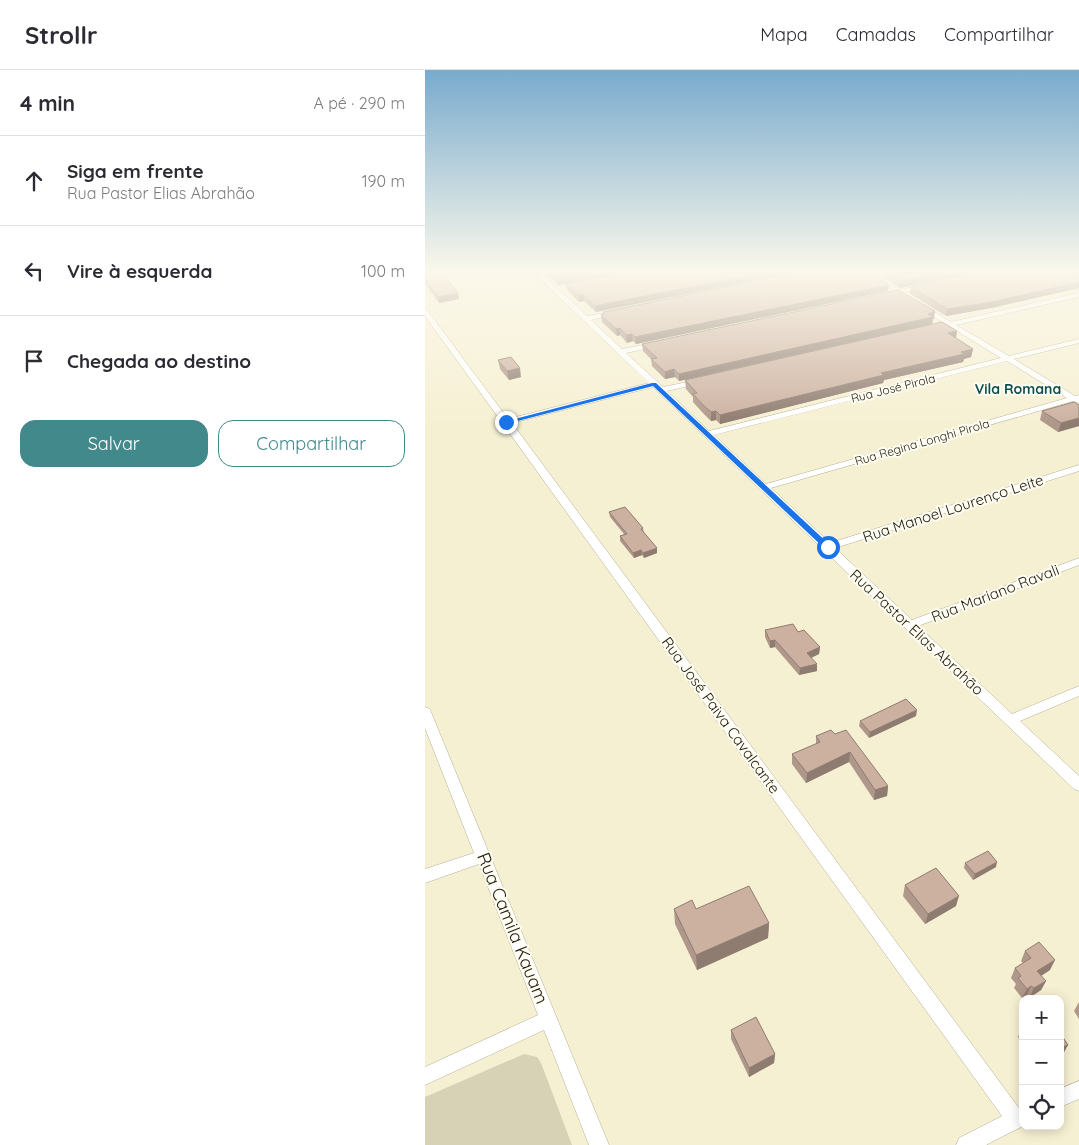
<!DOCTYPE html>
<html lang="pt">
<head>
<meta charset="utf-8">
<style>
	body { margin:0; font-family:Quicksand,sans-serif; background:#f2f2f3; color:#2b2b33 }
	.controls { position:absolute; right:15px; bottom:15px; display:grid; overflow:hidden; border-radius:10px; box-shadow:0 2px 12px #0003 }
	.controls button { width:45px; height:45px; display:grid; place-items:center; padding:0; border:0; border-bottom:1px solid #e1e1e2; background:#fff; color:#2b2b33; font:25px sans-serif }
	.stop { position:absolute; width:15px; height:15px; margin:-11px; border:4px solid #1a73e8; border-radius:50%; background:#fff }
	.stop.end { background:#1a73e8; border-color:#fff; box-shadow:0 1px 5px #0008 }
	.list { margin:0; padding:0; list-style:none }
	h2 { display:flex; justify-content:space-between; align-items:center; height:65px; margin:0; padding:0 20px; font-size:21px }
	h2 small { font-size:16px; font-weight:400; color:#7c7c81 }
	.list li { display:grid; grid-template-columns:32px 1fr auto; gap:15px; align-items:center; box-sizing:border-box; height:90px; padding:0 20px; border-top:1px solid #e1e1e2 }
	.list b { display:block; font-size:19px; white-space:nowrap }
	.list p { margin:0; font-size:16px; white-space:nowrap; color:#7c7c81 }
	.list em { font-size:16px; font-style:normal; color:#7c7c81 }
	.actions { display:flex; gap:10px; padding:15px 20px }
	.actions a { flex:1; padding:11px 0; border:1px solid #41898b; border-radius:15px; text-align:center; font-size:18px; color:#41898b }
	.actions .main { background:#41898b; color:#fff }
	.icon { flex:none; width:28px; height:28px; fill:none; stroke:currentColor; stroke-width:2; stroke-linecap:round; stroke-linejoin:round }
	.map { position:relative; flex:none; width:654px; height:1075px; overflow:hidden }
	header { display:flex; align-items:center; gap:30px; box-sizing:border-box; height:70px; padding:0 25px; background:#fff; border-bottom:1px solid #e1e1e2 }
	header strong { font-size:24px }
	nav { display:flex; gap:28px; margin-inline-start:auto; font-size:18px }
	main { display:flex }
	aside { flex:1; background:#fff }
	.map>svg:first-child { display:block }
</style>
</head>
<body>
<header>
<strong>Strollr</strong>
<nav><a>Mapa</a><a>Camadas</a><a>Compartilhar</a></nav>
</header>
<main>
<aside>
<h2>4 min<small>A pé · 290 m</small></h2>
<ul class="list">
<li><svg class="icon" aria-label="ahead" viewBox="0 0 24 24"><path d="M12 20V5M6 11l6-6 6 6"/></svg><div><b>Siga em frente</b><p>Rua Pastor Elias Abrahão</p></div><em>190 m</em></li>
<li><svg class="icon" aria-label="left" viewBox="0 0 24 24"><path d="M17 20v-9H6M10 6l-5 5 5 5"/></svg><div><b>Vire à esquerda</b></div><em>100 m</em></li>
<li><svg class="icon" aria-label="arrive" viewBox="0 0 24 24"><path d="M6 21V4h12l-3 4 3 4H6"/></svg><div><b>Chegada ao destino</b></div></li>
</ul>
<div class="actions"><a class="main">Salvar</a><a>Compartilhar</a></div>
</aside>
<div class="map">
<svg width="654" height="1075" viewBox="0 0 654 1075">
	<rect width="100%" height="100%" fill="#f6f0d3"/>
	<!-- green -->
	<polygon fill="#d7d1b5" points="99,984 112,987 116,993 147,1075 0,1075 0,1027"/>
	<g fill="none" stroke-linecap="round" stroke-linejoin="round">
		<defs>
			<g id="street">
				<path d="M 109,203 L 116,203 L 162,246 L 193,241 L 193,243 L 166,250 L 197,279 L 234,272 L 234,276 L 201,283 L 238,317 L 277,309 L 277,313 L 242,321 L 284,361 L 576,288 L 524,256 L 504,260 L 504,256 L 519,253 L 495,238 L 495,236 L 499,236 L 526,252 L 654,223 L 654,227 L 531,255 L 584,286 L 654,269 L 654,273 L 589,289 L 650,326 L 654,325 L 654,333 L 648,331 L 346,418 L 405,473 L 654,395 L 654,401 L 410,478 L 487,550 L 654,488 L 654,495 L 493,556 L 587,644 L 654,616 L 654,626 L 595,651 L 654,706 L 654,721 L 649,719 L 228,317 L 87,353 L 594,1038 L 598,1037 L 598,1056 L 561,1075 L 531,1075 L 534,1068 L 577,1046 L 0,246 L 0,239 L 2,240 L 83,349 L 224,313 ZM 582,291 L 642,328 L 341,414 L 289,365 Z"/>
				<polygon points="500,214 503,216 502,217 462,226 459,224"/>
				<polygon points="0,637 5,639 6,642 184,1075 164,1075 119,960 0,1015 0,997 113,945 54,794 0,813 0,799 49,783 0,658"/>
				<polygon points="654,1011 654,1029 635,1037 635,1019"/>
			</g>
		</defs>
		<!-- street casing -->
		<use href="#street" stroke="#b4ae93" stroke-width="1"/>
		<!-- street -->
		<use href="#street" fill="#fff" fill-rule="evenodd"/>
	</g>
	<!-- wall -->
	<g fill="#af988a">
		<polygon points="0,203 33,223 34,229 14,233 0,214"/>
		<polygon points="120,203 196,203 133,215"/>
		<polygon points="198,203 171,242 159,231 154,232 142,220 141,214"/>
		<polygon points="451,203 546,203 475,218"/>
		<polygon points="654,203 654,218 566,238 521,246 485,224 486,217"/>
		<polygon points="463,221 211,274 208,271 202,273 195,265 192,266 177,252 176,245 178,245 178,242"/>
		<polygon points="508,249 507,254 254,311 250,307 240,309 227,296 226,289 218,281 217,274 509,249"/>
		<polygon points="531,268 548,279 546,287 539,289 538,292 459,310 458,313 295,354 291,350 286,351 277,342 268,332 268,327 261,319 260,310"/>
		<polygon points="73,290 96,307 84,310 75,299"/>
		<polygon points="654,335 654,356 633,362 615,350 617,341"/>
		<polygon points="184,442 218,458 219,463 232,478 232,483 219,488 217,485 209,488 195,471 195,466 199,464 185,447"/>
		<polygon points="340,560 373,562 395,577 394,584 386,588 392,601 374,605 350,577 345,578 340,567"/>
		<polygon points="491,646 444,668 434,656 435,651"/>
		<polygon points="410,664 463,716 462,726 449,730 424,692 381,713 367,694 367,684 391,674 391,666"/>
		<polygon points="540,793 571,797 548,810 539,798"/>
		<polygon points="480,815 531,836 500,854 478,826"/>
		<polygon points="249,839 344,853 343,868 272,900 250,854"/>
		<polygon points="600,881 625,900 616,906 621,911 616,920 604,928 602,925 597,928 589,918 591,914 586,908 590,898 598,893 596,891"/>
		<polygon points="654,932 654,949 649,941"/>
		<polygon points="597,957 598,957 598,975 593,967"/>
		<polygon points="306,960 350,984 349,993 324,1007 306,969"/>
	</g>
	<!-- shaded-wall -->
	<g fill="#8f7c71">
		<polygon points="160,203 196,203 133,215 132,208"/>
		<polygon points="336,203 368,203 171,242 170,236"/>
		<polygon points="516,203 546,203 475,218 476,211"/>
		<polygon points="654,212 654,218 566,238 521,246 522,239"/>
		<polygon points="464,215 463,221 211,274 210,267"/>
		<polygon points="33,223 34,229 14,233 13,227"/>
		<polygon points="158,224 159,231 154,232 154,225"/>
		<polygon points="510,241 509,249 508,249 507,254 254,311 254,304 503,244"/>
		<polygon points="195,258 195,265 192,266 191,259"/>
		<polygon points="532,261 531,269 523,263"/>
		<polygon points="207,264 208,271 202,273 201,265"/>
		<polygon points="548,279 546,287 539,289 538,292 459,310 458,313 295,354 295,345"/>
		<polygon points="95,298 96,307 84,310 82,301"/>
		<polygon points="249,299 250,307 240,309 240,302"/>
		<polygon points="291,341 291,350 286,351 286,342"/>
		<polygon points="654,348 654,356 633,362 636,353"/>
		<polygon points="232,478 232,483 219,488 218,483"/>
		<polygon points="216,480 217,485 209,488 208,483"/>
		<polygon points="350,570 350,577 345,578 345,571"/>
		<polygon points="395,577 394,584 381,590 382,583"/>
		<polygon points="392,594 392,601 374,605 375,598"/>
		<polygon points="492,640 491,646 444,668 445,662"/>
		<polygon points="425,682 424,692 381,713 382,703"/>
		<polygon points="463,716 462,726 449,730 450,720"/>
		<polygon points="572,792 571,797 548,810 550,804"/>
		<polygon points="534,826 531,836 500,854 503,844"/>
		<polygon points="344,853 343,868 272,900 271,885"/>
		<polygon points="630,890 625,900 608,911 612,901"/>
		<polygon points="621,911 616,920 604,928 609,918"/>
		<polygon points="606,916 602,925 597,928 602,919"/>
		<polygon points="643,975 638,984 635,985 635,978"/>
		<polygon points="350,984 349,993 324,1007 324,998"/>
	</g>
	<!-- building -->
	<g fill="#ccb1a1" stroke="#8f7c71">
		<polygon points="0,203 17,203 33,223 13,227 0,210"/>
		<polygon points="127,203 160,203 132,208"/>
		<polygon points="198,203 336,203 170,236 158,224 154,225 141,214"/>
		<polygon points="370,203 446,203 464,215 210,267 207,264 201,265 195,258 191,259 176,245 179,244 178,242"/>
		<polygon points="462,203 516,203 476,211"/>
		<polygon points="549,203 654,203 654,212 567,232 522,239 486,217"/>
		<polygon points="473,220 510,241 503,244 508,247 254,304 249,299 240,302 226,289 232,288 217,274"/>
		<polygon points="517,252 532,261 523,263 548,279 536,282 539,284 456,303 459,305 295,345 291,341 286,342 277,334 268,324 272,323 260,310"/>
		<polygon points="86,287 95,298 82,301 73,290"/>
		<polygon points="649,332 654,335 654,348 636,353 617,341"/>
		<polygon points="200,437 218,458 216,459 232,478 218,483 216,480 208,483 195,466 202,464 184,442"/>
		<polygon points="368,554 373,562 379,560 395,577 382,583 392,594 375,598 350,570 345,571 340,560"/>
		<polygon points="481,629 492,640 445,662 435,651"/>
		<polygon points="406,660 410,664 421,660 463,716 450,720 425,682 382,703 367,684 395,672 391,666"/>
		<polygon points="563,781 572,792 550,804 540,793"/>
		<polygon points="511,798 534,826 503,844 480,815"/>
		<polygon points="324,816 344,853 271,885 249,839 267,830 271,839"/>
		<polygon points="614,872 630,890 612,901 621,911 609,918 606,916 602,919 593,908 596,906 590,898 606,888 600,881"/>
		<polygon points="331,947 350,984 324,998 306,960"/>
		<polygon points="635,963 643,975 635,978"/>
	</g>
	<!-- sky -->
	<linearGradient id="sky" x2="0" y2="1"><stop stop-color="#79abce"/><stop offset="0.57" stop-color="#fbf8eb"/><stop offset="1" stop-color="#fbf8eb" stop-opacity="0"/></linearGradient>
	<rect width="654" height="354" fill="url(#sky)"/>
	<!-- route -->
	<polygon fill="#1a73e8" points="227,313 231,313 406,476 406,479 400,479 228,316 81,354 78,352"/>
	<g text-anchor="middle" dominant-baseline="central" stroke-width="4" stroke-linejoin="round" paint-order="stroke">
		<!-- far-street labels -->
		<g font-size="12" fill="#1c1a0f" stroke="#fffdf1">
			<text transform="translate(468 318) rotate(-14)">Rua José Pirola</text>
			<text transform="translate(497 372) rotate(-16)">Rua Regina Longhi Pirola</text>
		</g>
		<!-- far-neighbourhood labels -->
		<g font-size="14" font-weight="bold" fill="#0f4e50" stroke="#fffdf1">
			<text x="593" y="319">Vila Romana</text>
		</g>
		<!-- street labels -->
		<g font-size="15" fill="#1c1a0f" stroke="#fffdf1">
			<text transform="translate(528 438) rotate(-18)">Rua Manoel Lourenço Leite</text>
			<text transform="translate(570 523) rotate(-21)">Rua Mariano Ravali</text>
			<text transform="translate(492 562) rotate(43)">Rua Pastor Elias Abrahão</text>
			<text transform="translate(296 645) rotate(54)">Rua José Paiva Cavalcante</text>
		</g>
		<!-- near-street labels -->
		<g font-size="18" fill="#1c1a0f" stroke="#fffdf1">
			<text transform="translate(88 858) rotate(68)">Rua Camila Kauam</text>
		</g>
	</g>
</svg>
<div class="controls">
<button>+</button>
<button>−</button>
<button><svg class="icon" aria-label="locate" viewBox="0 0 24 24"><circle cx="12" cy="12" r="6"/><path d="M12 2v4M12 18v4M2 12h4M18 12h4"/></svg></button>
</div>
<div class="stop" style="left:403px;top:477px"></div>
<div class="stop end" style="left:81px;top:352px"></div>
</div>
</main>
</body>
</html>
